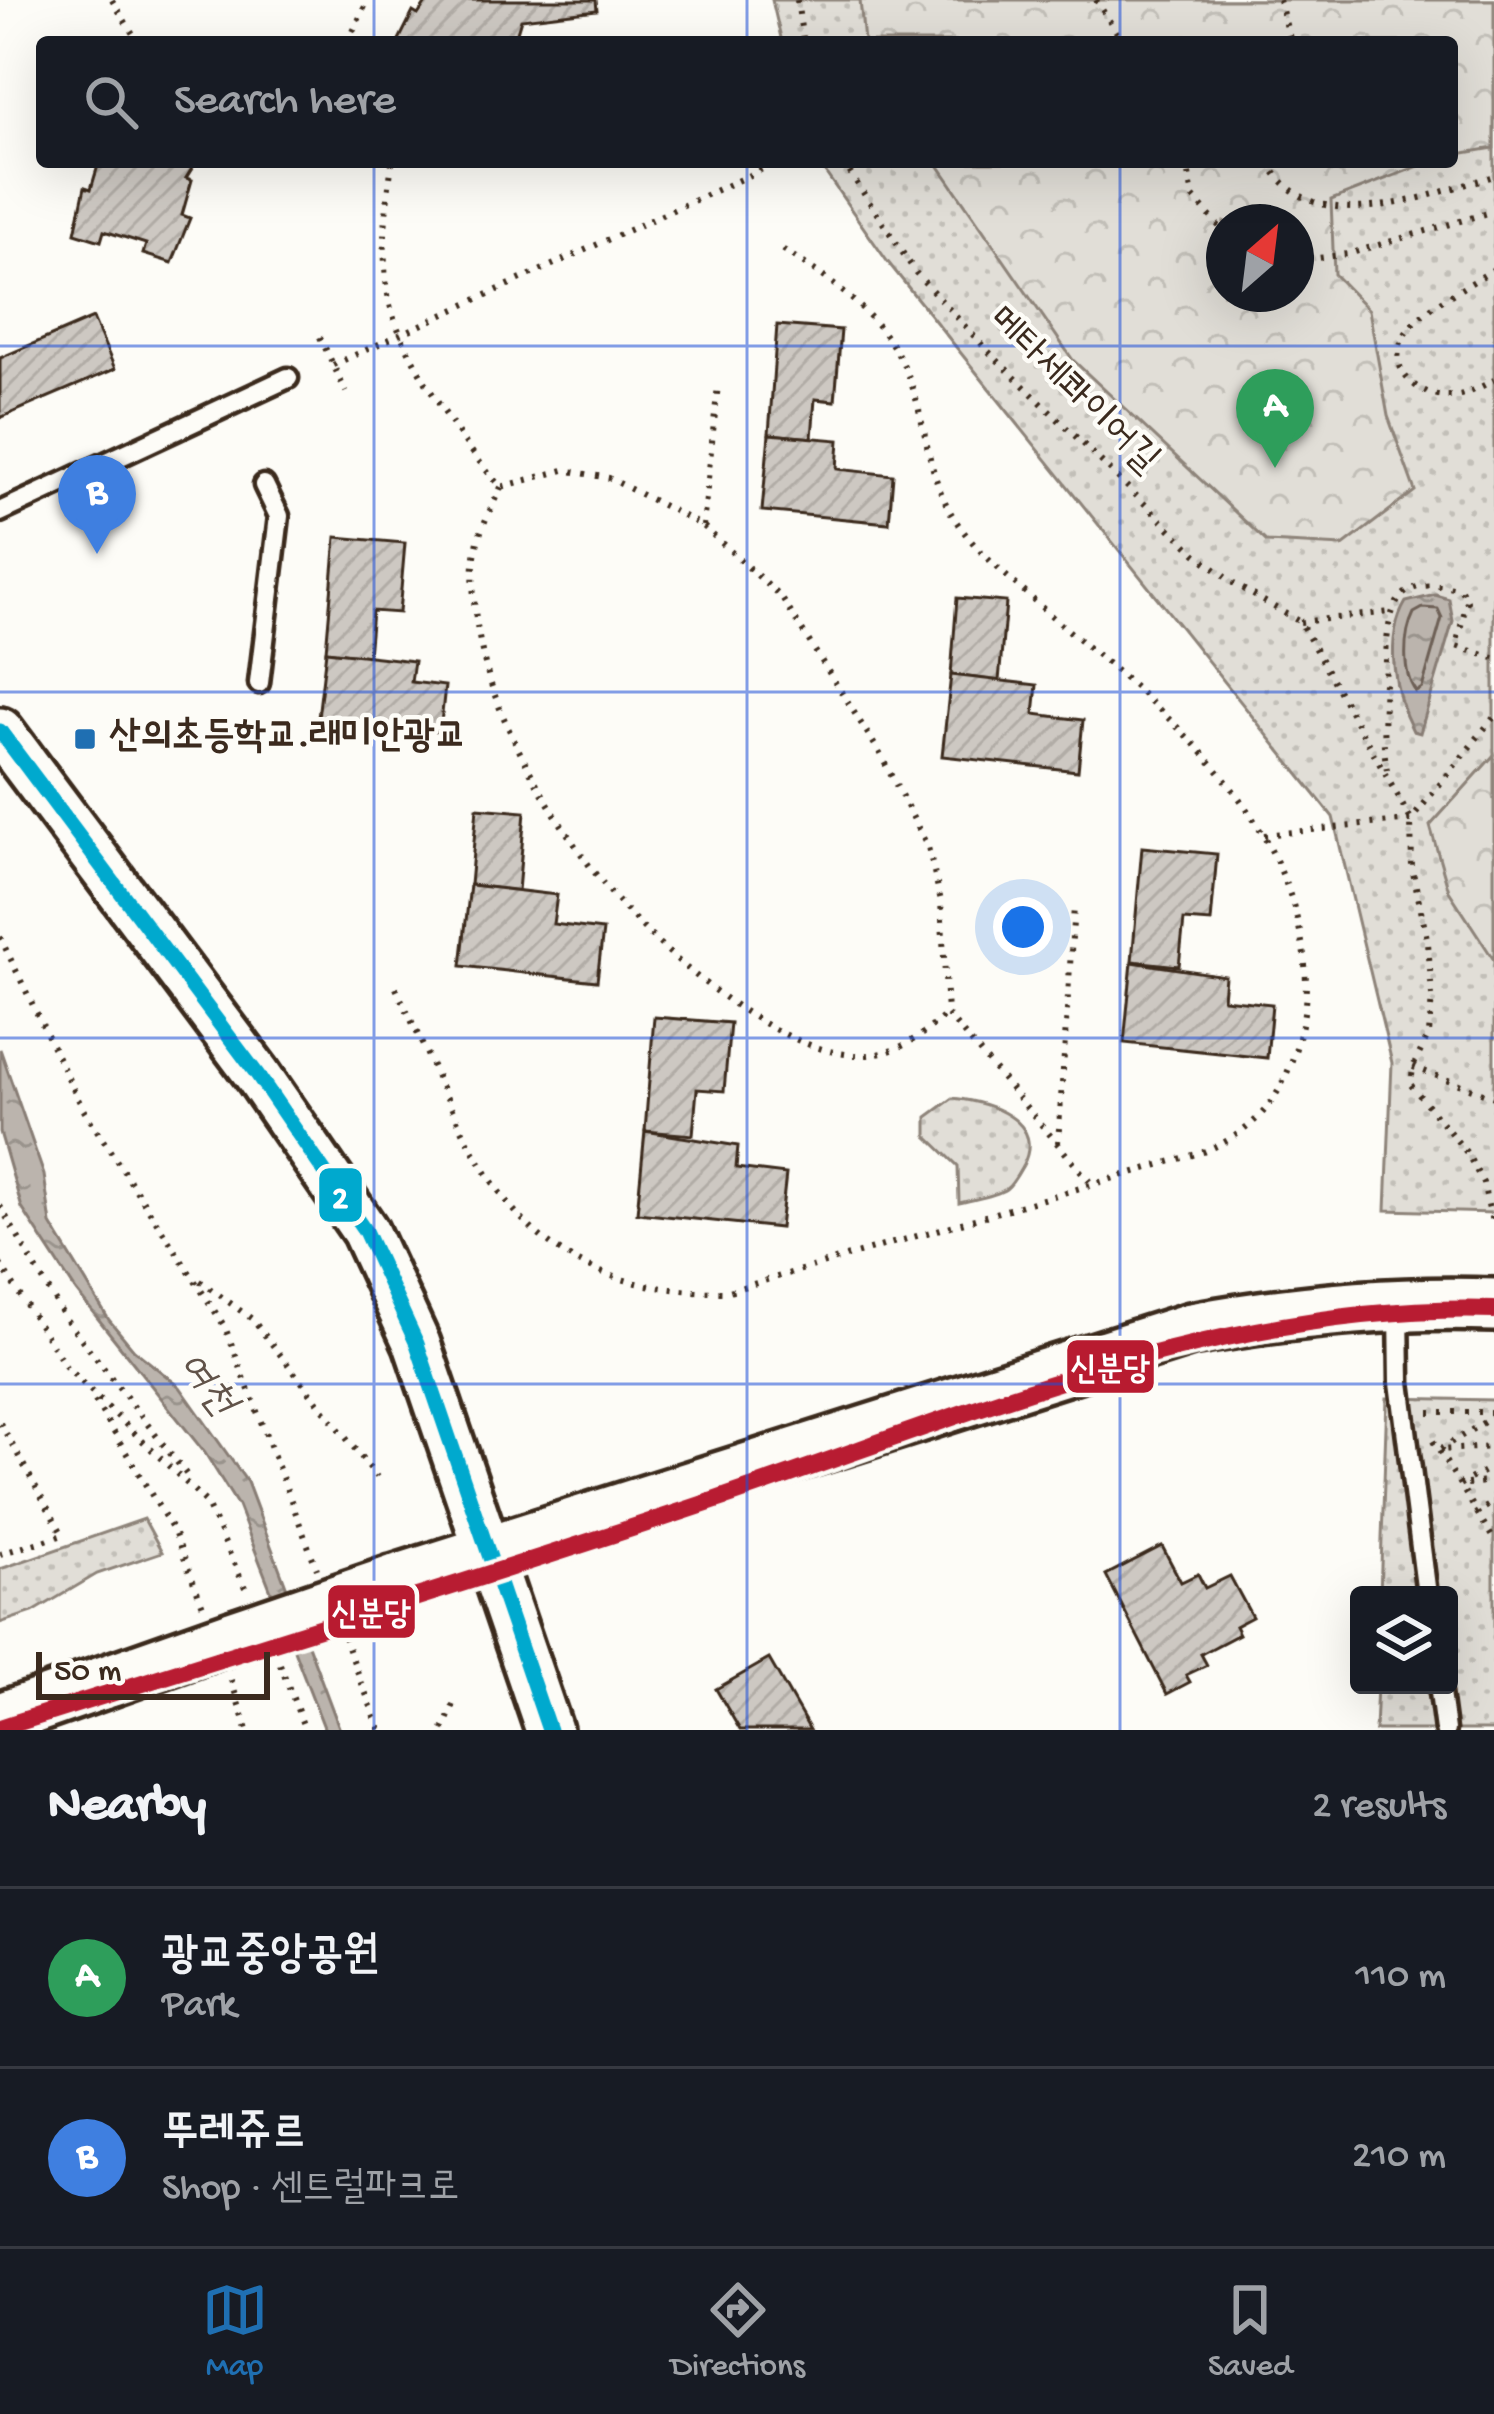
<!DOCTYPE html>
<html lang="en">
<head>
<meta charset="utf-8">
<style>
	body { margin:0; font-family:"Gochi Hand","Poor Story",sans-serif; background:#242831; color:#f1f3f6 }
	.controls { position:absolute; right:36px; bottom:36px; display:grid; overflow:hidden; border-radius:12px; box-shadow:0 12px 48px #0002 }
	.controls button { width:108px; height:108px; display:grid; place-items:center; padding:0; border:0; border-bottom:3px solid #363941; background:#171b24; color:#f1f3f6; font:60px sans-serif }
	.compass { position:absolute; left:1206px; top:204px; width:108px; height:108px; border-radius:50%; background:#171b24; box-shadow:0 12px 48px #0002; rotate:28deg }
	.scale { position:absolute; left:36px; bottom:30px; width:234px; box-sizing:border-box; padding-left:12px; border:6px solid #3b2a1e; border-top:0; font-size:33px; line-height:42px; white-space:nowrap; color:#3b2a1e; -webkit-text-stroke:9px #fdfcf7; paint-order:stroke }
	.you { position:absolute; left:1023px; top:927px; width:42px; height:42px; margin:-30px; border:9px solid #fff; border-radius:50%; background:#1a73e8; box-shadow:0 0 0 18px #1a73e833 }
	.badge { display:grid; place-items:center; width:78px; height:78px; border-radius:50%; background:#1f6fb2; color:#fff; font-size:39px; font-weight:700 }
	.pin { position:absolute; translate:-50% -99px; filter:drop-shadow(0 3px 6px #0008) }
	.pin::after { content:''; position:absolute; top:63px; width:42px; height:36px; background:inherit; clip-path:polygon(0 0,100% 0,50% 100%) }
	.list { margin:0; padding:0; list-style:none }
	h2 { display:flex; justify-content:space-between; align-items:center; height:156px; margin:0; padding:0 48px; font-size:51px }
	h2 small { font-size:39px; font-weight:400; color:#9ea1a6 }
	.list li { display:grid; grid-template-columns:78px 1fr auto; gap:36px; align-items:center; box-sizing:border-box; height:180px; padding:0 48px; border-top:3px solid #363941 }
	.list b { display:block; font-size:45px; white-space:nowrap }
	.list p { margin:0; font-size:39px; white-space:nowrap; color:#9ea1a6 }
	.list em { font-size:39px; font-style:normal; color:#9ea1a6 }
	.icon { flex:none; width:66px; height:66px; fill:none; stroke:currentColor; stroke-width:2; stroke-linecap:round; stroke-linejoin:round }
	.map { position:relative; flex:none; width:1494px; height:1730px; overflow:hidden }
	.search { position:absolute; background:#171b24; box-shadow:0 12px 48px #0002; left:36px; right:36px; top:36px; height:132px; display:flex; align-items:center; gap:30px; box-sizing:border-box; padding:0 42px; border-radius:12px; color:#9ea1a6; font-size:45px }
	.sheet { height:516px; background:#171b24 }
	nav { display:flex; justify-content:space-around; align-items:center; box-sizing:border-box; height:168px; border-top:3px solid #363941; background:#171b24; font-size:33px; color:#9ea1a6 }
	nav a { display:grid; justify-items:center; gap:6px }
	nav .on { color:#1f6fb2 }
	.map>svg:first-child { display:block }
</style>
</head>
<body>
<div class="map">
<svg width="1494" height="1730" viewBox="0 0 1494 1730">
	<defs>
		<pattern id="grass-dots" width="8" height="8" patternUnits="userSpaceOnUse" patternTransform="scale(3)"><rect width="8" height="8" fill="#e1ded7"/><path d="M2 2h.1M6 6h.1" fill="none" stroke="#c2bfb8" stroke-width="1.8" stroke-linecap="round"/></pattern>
		<pattern id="forest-crowns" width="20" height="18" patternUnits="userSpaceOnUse" patternTransform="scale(3)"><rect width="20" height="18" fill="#e1ded7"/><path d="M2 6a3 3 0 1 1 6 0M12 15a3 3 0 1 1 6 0" fill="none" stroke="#c2bfb8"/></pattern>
		<pattern id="water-ripples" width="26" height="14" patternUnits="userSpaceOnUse" patternTransform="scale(3)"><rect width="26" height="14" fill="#bbb4ad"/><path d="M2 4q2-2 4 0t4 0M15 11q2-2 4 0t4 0" fill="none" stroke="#99938c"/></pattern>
		<pattern id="building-hatch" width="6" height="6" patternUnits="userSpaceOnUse" patternTransform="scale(3)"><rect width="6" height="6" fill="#cdc8c2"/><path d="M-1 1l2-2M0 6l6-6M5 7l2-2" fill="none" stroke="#b1aca6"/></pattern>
	</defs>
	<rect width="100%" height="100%" fill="#fdfcf7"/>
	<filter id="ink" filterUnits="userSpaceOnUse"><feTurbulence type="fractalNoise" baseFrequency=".00833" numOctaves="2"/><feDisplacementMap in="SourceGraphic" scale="24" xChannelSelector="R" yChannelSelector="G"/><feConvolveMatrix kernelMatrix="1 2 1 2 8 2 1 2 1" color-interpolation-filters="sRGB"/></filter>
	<g filter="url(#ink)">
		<!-- grass -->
		<g fill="url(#grass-dots)" stroke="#8e847a" stroke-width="3" fill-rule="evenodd">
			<path d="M 772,0 L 1494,0 L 1494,1213 L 1386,1210 L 1392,1063 L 1333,817 L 887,261 L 818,162 L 1452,162 L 1452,42 L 782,42 ZM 1224,222 L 1296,222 L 1296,294 L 1224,294 Z"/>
			<path d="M 953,1098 C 987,1102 1046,1119 1023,1165 C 1019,1172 1013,1184 1006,1189 C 994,1197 973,1199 959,1203 L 958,1166 L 927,1136 L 927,1117 Z"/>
			<polygon points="1387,1398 1494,1400 1494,1730 1375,1730 1377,1685 1449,1685 1449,1595 1380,1595"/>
			<polygon points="144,1519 162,1552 97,1574 33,1612 0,1623 0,1569"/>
		</g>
		<!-- forest -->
		<g fill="url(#forest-crowns)" stroke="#8e847a" stroke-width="3" fill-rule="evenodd">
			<polygon points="860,0 1494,0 1494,148 1452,155 1452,42 864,42"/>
			<path d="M 936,162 L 1429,162 L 1331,200 L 1334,274 L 1369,310 L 1388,416 L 1415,491 L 1343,546 L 1267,542 L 1073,360 ZM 1296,222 L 1296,294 L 1224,294 L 1224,222 Z"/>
			<polygon points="1494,755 1494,960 1449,891 1430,826"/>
		</g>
		<!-- water -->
		<g fill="url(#water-ripples)" stroke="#887d74" stroke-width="3">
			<path d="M 1435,595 L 1449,599 L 1453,621 L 1420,733 L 1413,731 C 1394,695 1384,638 1406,602 Z"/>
			<polygon points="0,1049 44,1175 51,1224 109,1320 134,1350 180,1387 247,1482 340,1730 325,1730 238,1506 205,1453 76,1291 22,1208 0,1132"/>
		</g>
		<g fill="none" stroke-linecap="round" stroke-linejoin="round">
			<!-- shore -->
			<path stroke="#6e6157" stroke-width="3" d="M 1423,608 L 1438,609 L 1442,618 L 1422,688 L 1416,692 C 1402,674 1403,635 1414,613 Z"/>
		</g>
		<!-- building -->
		<g fill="url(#building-hatch)" stroke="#3b2a1e" stroke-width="3">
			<polygon points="428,0 596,0 597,10 521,19 514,42 398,42 413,12 418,15"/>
			<polygon points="99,162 196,162 186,178 192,180 182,215 190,218 172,263 143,254 146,244 104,231 101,241 75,233 85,187 91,189"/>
			<polygon points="93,318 115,369 0,418 0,358"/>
			<polygon points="777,325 841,330 835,401 815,399 812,438 769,434"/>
			<polygon points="769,434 839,440 837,469 893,475 889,523 762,511"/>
			<polygon points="336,537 405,543 399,613 372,611 368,656 326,651"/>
			<polygon points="957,598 1006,602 999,681 951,675"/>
			<polygon points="326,651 414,661 411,682 445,686 440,732 318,718"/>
			<polygon points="951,675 1037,685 1034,714 1083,720 1078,771 942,756"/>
			<polygon points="477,808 525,812 518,891 470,885"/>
			<polygon points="1142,847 1217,854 1211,922 1184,920 1179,966 1132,961"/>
			<polygon points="470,885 557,895 553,924 603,930 597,981 461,966"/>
			<polygon points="1132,962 1225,976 1223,999 1272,1004 1267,1058 1124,1043"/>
			<polygon points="654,1017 730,1023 724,1091 697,1089 693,1135 645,1131"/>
			<polygon points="645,1131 738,1146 736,1168 786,1174 780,1228 637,1213"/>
			<polygon points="1162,1546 1181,1582 1198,1574 1205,1588 1230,1576 1252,1617 1235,1626 1239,1634 1201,1654 1207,1665 1186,1675 1190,1682 1167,1694 1106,1575"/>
			<polygon points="769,1659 810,1730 740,1730 716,1689"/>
		</g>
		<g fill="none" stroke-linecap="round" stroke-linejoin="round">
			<defs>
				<g id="service">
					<polyline points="0,512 288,378"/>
					<polyline points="259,683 279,516 264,485"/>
					<polyline points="1399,1309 1400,1382 1427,1595"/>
					<polyline points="1439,1685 1445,1730"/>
				</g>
				<polyline id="tertiary" points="0,731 257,1074 365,1231 417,1344 549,1730"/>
				<g id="secondary">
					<path d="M 396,1581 L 1191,1329 C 1292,1311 1392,1301 1494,1305"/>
					<polyline points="0,1719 235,1636"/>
				</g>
			</defs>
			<!-- service casing -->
			<use href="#service" stroke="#3b2a1e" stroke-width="27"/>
			<!-- tertiary casing -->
			<use href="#tertiary" stroke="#3b2a1e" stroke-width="54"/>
			<!-- secondary casing -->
			<use href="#secondary" stroke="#3b2a1e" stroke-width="60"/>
			<!-- path -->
			<g stroke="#3b2a1e" stroke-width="6" stroke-dasharray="3 9" stroke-linecap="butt">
				<polyline points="112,0 138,42"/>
				<polyline points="797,0 803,42"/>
				<polyline points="1096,0 1123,42"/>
				<polyline points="1279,0 1291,42"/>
				<polyline points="348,42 368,0"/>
				<path d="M 392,162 C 386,208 379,267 392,312 C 407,361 466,450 501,487 L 564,470 L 609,478 L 703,526 L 781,597 L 878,750 L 928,847 L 941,901 L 947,1014 L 1091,1183"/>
				<polyline points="843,162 916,273 986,349 1196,554 1234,584 1300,622 1411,820 1412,868 1428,943 1432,996 1429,1034 1413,1067 1411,1085 1467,1153 1483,1183 1493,1226"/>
				<polyline points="1187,162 1193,197 1224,232"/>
				<path d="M 1268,162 C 1314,244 1426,195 1494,176"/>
				<polyline points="1296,261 1348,254 1494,211"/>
				<path d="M 1494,269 C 1467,287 1420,308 1404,336 C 1385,370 1418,397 1450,396 C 1466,396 1480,387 1494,380"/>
				<polyline points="320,337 346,392"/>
				<polyline points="333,365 778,162"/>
				<path d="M 501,487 C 493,505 481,526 477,546 C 467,586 479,651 493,690 C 514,751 565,837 606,887 C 659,952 788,1068 877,1054 C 906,1049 925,1032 947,1014"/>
				<polyline points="703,526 718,385"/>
				<polyline points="1300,622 1390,612"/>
				<path d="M 1387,770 C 1380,731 1385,699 1386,659 C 1388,605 1397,573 1461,590 L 1467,601 L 1456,646 L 1494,658"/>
				<polyline points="1264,835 1411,820 1494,717"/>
				<polyline points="0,937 83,1109 225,1327 317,1569"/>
				<path d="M 396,988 C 479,1159 504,1292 726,1292 L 1203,1152 C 1259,1129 1282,1098 1298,1041 C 1312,992 1306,946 1291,898 C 1249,770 1136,690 1039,605 C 1012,580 983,558 961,528 C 929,485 929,441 914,392 C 894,324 839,285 782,249"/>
				<polyline points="1413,1067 1494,1097"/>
				<polyline points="1058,1143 1074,907"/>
				<polyline points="0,1206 65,1318 190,1479"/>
				<polyline points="0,1264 66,1367 206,1502 247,1592"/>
				<polyline points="200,1281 252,1319 377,1477"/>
				<polyline points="95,1401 174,1532 203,1606"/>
				<polyline points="1429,1412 1494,1412"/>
				<polyline points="1494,1416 1439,1450 1494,1447"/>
				<polyline points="0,1423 63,1535 0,1554"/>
				<polyline points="1433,1441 1494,1540"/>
				<polyline points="1494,1466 1459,1485 1494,1481"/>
				<polyline points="1475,1514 1494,1502"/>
				<polyline points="344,1637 380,1730"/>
				<polyline points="280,1664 305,1730"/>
				<polyline points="231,1680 247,1730"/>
				<polyline points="443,1730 454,1704"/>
			</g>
			<!-- service -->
			<use href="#service" stroke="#fdfcf7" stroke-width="18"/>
			<!-- tertiary -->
			<use href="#tertiary" stroke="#fdfcf7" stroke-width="45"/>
			<!-- secondary -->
			<use href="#secondary" stroke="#fdfcf7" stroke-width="51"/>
			<defs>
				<polyline id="secondary-bridge" points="235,1636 396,1581"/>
			</defs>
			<!-- secondary-bridge casing -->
			<use href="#secondary-bridge" stroke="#3b2a1e" stroke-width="60" stroke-linecap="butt"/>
			<!-- secondary-bridge -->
			<use href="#secondary-bridge" stroke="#fdfcf7" stroke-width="51"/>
			<defs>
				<polyline id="bus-1" points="0,731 257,1074 365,1231 417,1344 549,1730"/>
			</defs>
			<!-- bus-1 casing -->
			<use href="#bus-1" stroke="#fdfcf7" stroke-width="24"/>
			<!-- bus-1 -->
			<use href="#bus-1" stroke="#00a9ce" stroke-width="15"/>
			<defs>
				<path id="metro-1" d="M 0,1728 C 239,1652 479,1580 716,1500 C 970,1414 1222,1302 1494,1310"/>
			</defs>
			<!-- metro-1 casing -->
			<use href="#metro-1" stroke="#fdfcf7" stroke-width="27"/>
			<!-- metro-1 -->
			<use href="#metro-1" stroke="#b81b30" stroke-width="18"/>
		</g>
	</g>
	<!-- grid -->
	<path fill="none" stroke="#1d4ed8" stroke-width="3" stroke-opacity="0.55" d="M 374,0 L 374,42M 747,0 L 747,42M 1120,0 L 1120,42M 374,162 L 374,1730M 747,162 L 747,1730M 1120,162 L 1120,1730M 0,346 L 1494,346M 0,692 L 1494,692M 0,1038 L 1494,1038M 0,1384 L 1494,1384"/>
	<!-- markers -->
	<rect fill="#1f6fb2" stroke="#fdfcf7" stroke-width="4.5" x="73" y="727" width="24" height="24" rx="6"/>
	<g text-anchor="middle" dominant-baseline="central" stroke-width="9" stroke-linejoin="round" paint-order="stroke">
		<!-- street labels -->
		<g font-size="39" fill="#3b2a1e" stroke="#fdfcf7">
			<text transform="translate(1072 392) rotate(44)">메타세콰이어길</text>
		</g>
		<!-- poi labels -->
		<g font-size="39" font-weight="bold" fill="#3b2a1e" stroke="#fdfcf7" text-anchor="start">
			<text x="109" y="739">산의초등학교.래미안광교</text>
		</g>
		<!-- water labels -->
		<g font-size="42" font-style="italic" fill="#615349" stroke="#fdfcf7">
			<text transform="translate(204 1386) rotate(52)">여천</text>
		</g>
	</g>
	<g stroke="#fdfcf7" stroke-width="4.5">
		<rect x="317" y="1166" width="47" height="58" rx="12" fill="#00a9ce"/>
		<rect x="1065" y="1338" width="91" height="57" rx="12" fill="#b81b30"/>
		<rect x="326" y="1583" width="91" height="57" rx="12" fill="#b81b30"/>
	</g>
	<g font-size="33" text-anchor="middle" font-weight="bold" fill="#fff">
		<text x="340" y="1207">2</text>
		<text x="1110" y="1378">신분당</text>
		<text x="371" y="1623">신분당</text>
	</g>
</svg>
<div class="controls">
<button><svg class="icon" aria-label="layers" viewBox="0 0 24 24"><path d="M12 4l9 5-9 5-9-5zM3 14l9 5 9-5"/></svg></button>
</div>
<svg class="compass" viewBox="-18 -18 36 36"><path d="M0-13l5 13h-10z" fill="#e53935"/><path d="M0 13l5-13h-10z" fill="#9ea1a6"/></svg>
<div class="scale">50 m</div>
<div class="you"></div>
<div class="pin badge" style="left:1275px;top:468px;background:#2e9e5b">A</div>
<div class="pin badge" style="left:97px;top:554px;background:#3f7fe0">B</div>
<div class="search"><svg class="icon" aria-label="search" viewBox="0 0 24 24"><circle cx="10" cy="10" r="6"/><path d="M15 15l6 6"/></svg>Search here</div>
</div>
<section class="sheet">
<h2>Nearby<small>2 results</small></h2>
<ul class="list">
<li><span class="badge" style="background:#2e9e5b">A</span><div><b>광교중앙공원</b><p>Park</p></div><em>110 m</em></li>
<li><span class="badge" style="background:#3f7fe0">B</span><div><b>뚜레쥬르</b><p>Shop · 센트럴파크로</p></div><em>210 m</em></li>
</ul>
</section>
<nav>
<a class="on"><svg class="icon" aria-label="map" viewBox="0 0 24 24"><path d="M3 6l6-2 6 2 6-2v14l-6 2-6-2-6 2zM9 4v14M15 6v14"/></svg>Map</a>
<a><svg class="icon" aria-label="directions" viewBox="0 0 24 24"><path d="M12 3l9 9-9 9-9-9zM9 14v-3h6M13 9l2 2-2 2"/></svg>Directions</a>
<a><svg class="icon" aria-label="saved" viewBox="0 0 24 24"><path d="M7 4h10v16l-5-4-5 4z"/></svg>Saved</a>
</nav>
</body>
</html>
